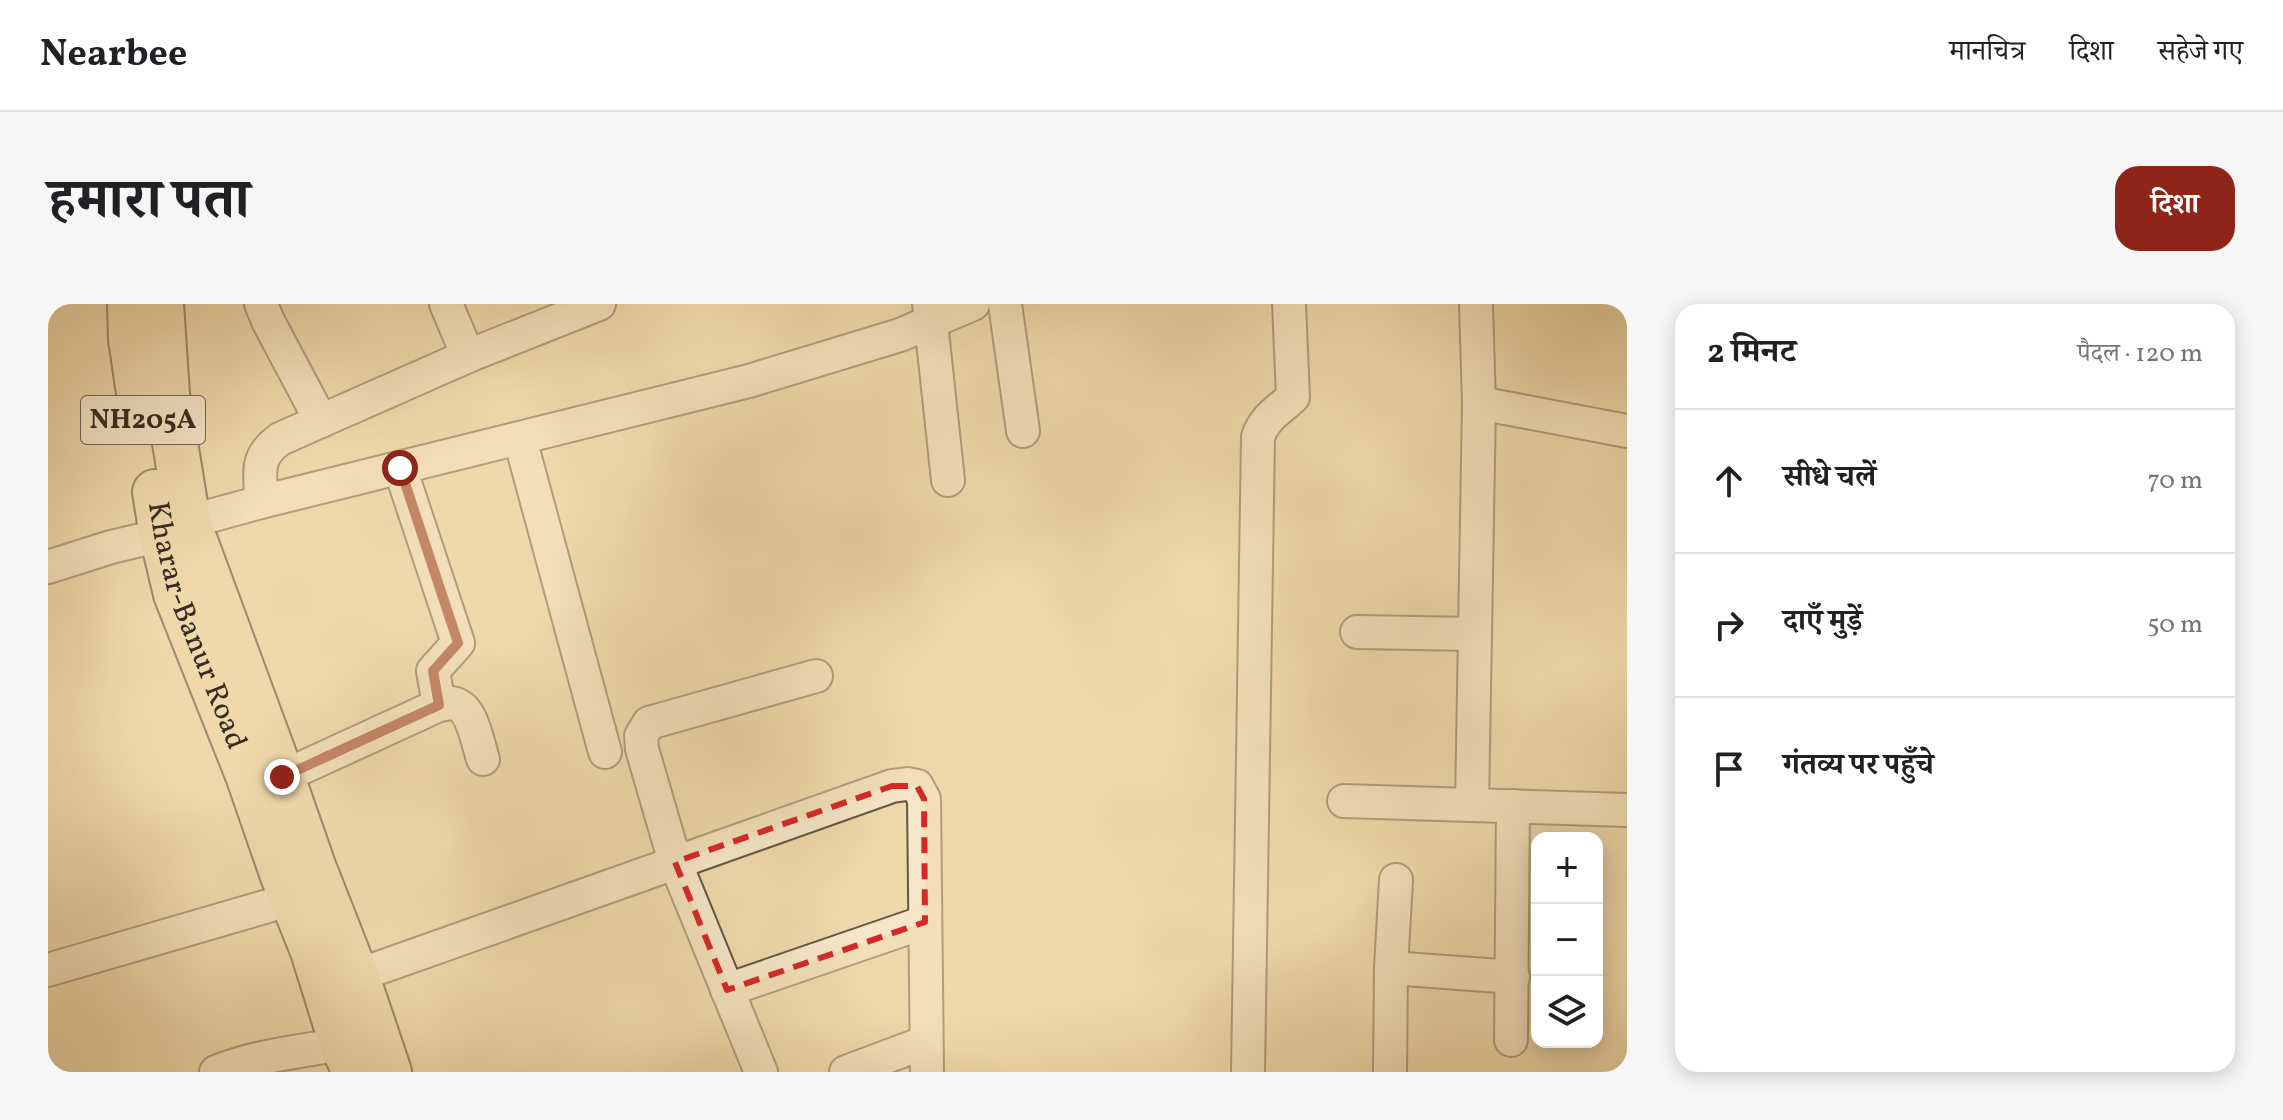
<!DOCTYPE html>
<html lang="hi">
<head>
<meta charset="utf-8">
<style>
	body { margin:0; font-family:Vollkorn,"Noto Serif Devanagari",serif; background:#f6f6f6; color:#202124 }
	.controls { position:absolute; right:24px; bottom:24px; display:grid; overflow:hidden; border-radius:16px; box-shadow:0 4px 20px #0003 }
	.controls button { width:72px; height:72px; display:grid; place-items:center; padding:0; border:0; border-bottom:2px solid #e0e0e0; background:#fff; color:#202124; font:40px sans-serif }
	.stop { position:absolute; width:24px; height:24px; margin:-18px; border:6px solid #8f2418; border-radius:50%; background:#fff }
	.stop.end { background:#8f2418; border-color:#fff; box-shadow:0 2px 8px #0008 }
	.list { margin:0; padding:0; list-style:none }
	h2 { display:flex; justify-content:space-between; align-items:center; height:104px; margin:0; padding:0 32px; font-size:34px }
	h2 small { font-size:26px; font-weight:400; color:#757577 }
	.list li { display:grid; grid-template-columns:52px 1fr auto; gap:24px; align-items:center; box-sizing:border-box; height:144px; padding:0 32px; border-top:2px solid #e0e0e0 }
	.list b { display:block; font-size:30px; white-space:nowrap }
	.list em { font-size:26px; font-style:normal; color:#757577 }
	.icon { flex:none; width:44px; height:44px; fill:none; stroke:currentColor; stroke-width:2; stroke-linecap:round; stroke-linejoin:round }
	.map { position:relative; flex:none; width:1579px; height:768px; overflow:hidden; border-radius:24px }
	header { display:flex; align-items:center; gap:48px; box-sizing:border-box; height:112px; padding:0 40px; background:#fff; border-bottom:2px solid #e0e0e0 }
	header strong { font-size:38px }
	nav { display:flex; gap:44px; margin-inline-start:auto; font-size:28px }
	.intro { display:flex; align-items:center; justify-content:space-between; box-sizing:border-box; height:192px; padding:0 48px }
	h1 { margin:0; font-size:56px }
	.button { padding:20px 36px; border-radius:24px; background:#8f2418; color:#fff; font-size:28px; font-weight:700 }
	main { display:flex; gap:48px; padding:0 48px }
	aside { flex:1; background:#fff; border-radius:24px; box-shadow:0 4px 20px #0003 }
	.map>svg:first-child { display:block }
</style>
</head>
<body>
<header>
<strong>Nearbee</strong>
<nav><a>मानचित्र</a><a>दिशा</a><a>सहेजे गए</a></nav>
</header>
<div class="intro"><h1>हमारा पता</h1><a class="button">दिशा</a></div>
<main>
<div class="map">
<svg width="1579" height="768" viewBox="0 0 1579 768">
	<rect width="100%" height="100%" fill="#efd9aa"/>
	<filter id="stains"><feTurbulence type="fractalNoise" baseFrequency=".0025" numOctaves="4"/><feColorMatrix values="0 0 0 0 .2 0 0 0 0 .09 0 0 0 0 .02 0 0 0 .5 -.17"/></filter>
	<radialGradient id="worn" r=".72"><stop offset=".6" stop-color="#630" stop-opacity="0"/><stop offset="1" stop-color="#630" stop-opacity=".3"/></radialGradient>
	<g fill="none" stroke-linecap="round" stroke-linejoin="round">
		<defs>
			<g id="minor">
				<polyline points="213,0 220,17 273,117"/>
				<polyline points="398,0 420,52"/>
				<polyline points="881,0 900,176"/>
				<polyline points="957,0 975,127"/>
				<polyline points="1431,99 1579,127"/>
				<polyline points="472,135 557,448"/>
				<polyline points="352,164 410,339 385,367 391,401"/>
				<path d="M 213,198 C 213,169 206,154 232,135 L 420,52 L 551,0"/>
				<polyline points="0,263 63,243 114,231 140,218 213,198 701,77 852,31 925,0"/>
				<polyline points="1309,328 1426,330"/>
				<path d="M 234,473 L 391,401 C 392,401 403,399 404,399 C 425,402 429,438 435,455"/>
				<polyline points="1296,497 1579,506"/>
				<polyline points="1424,501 1431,99 1428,0"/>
				<polyline points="1343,664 1465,673"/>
				<polyline points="0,666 244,595"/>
				<polyline points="308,672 844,482 859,480 869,482 876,495 879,768"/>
				<polyline points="679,686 877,618"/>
				<polyline points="1463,736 1465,502"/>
				<path d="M 168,768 C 214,749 264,747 313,736"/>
				<polyline points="713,768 627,558 594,445 593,432 601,419 768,372"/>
				<polyline points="798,768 878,738"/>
				<path d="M 1200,768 L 1210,133 C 1216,114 1231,106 1245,93 L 1241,0"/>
				<polyline points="1342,768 1343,664 1348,576"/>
			</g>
			<g id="highway">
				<polyline points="82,0 83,35 94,109"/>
				<polyline points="113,0 119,90 140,218 234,473 265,562 312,682 341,768"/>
				<path id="s1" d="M 107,188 L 114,231 L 128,290 L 200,471 L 235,572 L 265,647 L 294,740 L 307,768"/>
			</g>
		</defs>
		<!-- minor casing -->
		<use href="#minor" stroke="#645643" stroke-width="36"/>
		<!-- highway casing -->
		<use href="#highway" stroke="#362b21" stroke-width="48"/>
		<!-- minor -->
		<use href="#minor" stroke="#f5e6c8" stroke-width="32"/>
		<!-- highway -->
		<use href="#highway" stroke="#efd9aa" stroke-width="44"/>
	</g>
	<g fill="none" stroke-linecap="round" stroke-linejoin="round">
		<!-- route -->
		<polyline stroke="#8f2418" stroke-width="10" points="234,473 391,401 385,367 410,339 352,164"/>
	</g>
	<!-- marked area -->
	<path d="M0 0H1579V768H0ZM 844,482 L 869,482 L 876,495 L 877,618 L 679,686 L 627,558 Z" fill="#efd9aa" fill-opacity=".55" fill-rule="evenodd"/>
	<path fill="none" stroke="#d62828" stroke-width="6" stroke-dasharray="16 10" stroke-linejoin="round" d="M 844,482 L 869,482 L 876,495 L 877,618 L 679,686 L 627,558 Z"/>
	<g text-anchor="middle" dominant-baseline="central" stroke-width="8" stroke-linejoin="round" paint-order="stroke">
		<!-- shield labels -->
		<rect fill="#f5e6c8" stroke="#6f6353" stroke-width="2" x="33" y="92" width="124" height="48" rx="6"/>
		<g font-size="28" font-weight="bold" fill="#362b21">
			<text x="95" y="116">NH205A</text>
		</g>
		<!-- street labels -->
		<g font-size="30" fill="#362b21" stroke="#f5e6c8">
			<text stroke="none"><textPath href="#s1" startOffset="140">Kharar-Banur Road</textPath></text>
		</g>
	</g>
	<rect width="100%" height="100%" filter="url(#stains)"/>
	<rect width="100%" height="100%" fill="url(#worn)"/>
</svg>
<div class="controls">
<button>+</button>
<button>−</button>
<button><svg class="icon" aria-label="layers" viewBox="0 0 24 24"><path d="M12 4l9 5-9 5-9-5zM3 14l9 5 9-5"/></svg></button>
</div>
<div class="stop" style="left:352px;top:164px"></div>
<div class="stop end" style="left:234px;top:473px"></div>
</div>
<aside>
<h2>2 मिनट<small>पैदल · 120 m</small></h2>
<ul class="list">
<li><svg class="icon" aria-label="ahead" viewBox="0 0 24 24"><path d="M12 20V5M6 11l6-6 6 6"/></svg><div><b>सीधे चलें</b></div><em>70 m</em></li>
<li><svg class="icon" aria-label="right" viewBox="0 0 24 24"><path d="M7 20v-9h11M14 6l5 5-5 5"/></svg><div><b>दाएँ मुड़ें</b></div><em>50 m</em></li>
<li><svg class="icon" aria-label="arrive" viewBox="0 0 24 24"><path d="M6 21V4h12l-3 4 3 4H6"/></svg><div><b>गंतव्य पर पहुँचे</b></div></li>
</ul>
</aside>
</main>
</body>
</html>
